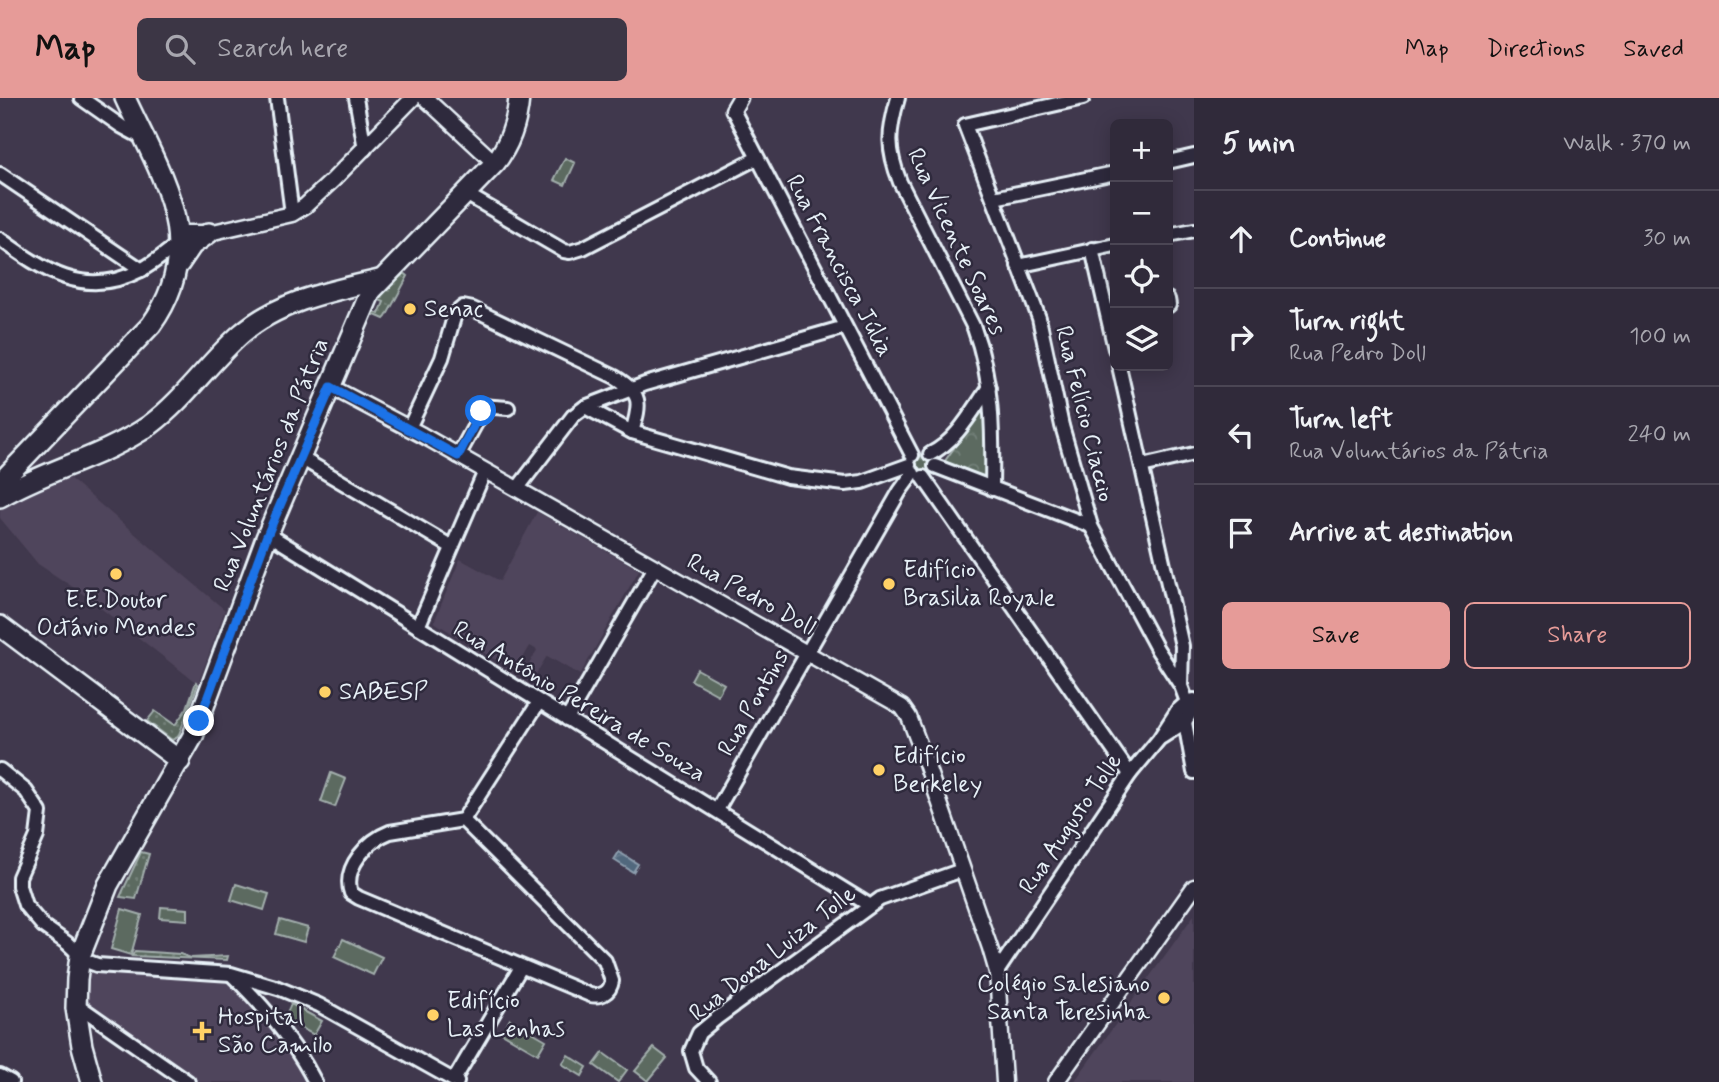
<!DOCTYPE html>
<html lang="en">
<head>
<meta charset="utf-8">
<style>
	body { margin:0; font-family:Mynerve,sans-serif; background:#3c3645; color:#f1f3f6 }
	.controls { position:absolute; right:21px; top:21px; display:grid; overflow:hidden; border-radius:10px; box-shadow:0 4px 18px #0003 }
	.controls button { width:63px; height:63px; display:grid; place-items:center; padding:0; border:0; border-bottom:2px solid #4b4654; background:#302a3a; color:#f1f3f6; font:35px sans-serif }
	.stop { position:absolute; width:21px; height:21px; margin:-16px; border:5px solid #1a73e8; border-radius:50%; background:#fff }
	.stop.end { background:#1a73e8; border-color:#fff; box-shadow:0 2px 7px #0008 }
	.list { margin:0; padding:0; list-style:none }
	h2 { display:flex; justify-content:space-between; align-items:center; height:91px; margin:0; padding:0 28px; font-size:30px }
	h2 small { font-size:23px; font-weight:400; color:#a8a7af }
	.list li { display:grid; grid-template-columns:46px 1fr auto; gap:21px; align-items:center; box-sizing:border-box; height:98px; padding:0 28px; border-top:2px solid #4b4654 }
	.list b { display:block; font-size:26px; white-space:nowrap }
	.list p { margin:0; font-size:23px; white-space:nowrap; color:#a8a7af }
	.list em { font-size:23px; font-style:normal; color:#a8a7af }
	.actions { display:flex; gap:14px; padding:21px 28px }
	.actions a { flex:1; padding:16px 0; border:2px solid #e69b98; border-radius:10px; text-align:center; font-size:24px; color:#e69b98 }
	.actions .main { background:#e69b98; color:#111 }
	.icon { flex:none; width:38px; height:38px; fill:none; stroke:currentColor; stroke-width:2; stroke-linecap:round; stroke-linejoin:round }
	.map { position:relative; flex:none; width:1194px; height:984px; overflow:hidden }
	header { display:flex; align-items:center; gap:42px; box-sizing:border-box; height:98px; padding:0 35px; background:#e69b98; color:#111 }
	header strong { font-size:33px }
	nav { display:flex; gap:38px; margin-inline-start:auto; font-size:24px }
	.search { width:490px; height:63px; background:#3c3645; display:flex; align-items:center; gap:18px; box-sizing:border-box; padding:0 24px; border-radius:10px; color:#a8a7af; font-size:26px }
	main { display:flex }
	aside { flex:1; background:#302a3a }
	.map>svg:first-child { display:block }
</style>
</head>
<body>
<header>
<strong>Map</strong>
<div class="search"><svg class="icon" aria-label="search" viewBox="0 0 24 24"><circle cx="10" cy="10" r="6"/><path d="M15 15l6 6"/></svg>Search here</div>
<nav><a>Map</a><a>Directions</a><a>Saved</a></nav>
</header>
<main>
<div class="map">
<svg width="1194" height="984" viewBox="0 0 1194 984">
	<defs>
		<pattern id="grass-dots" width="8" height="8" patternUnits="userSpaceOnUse" patternTransform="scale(1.75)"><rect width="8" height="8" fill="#5b6a61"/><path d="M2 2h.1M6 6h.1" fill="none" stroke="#738078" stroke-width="1.8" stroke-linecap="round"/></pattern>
		<pattern id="forest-crowns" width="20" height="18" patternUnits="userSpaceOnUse" patternTransform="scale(1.75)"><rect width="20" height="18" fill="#5b6a61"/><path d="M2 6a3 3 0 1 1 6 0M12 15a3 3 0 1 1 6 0" fill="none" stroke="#738078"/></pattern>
		<pattern id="water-waves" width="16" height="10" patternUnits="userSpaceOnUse" patternTransform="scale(1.75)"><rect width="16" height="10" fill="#51677d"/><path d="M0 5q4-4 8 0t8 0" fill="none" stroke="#6a7d90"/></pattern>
	</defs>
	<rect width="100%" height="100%" fill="#40384d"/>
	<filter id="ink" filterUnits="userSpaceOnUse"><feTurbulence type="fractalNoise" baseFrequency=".0143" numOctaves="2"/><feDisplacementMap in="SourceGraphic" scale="14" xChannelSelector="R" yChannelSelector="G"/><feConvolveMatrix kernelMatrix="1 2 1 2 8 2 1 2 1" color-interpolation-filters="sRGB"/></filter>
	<g filter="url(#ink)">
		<!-- built -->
		<g fill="#4f455b">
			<polygon points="68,379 225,512 198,586 80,494 38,466 0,420 0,411 13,403"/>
			<polygon points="537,414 639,472 580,577 547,558 531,584 522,579 537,552 530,548 515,574 434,524 460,461 500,483"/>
			<polygon points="1194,817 1194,984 1074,984"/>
			<polygon points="85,873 187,875 234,881 301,966 308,984 200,984 86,906 81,898"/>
		</g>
		<!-- grass -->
		<g fill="url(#grass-dots)" stroke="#a2aeac" stroke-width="2">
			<polygon points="402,173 408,178 386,219 384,221 370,215 371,212 379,216 384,204 375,200"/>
			<circle cx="922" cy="366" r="8"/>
			<polygon points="196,584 198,586 178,639 172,642 147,623 155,613 175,627 187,610"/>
			<polygon points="141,754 149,756 136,801 120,799"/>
			<polygon points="135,853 180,856 191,860 228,858 227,862 132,858"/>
		</g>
		<!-- forest -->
		<polygon fill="url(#forest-crowns)" stroke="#a2aeac" stroke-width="2" points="986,304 989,358 986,388 938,373"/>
		<!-- pitch -->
		<g fill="#5b6a61" stroke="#a2aeac" stroke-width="2">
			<polygon points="565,60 575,65 565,87 554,82"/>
			<polygon points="697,571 724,586 718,597 691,582"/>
			<polygon points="331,675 346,681 335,709 321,704"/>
			<polygon points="236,786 269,796 264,812 231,802"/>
			<polygon points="161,809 188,811 188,822 160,820"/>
			<polygon points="122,811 142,817 131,857 111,851"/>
			<polygon points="280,822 308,830 304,844 276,836"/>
			<polygon points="343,841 382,859 373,877 334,859"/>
			<polygon points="291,906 322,923 314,937 284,921"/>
			<polygon points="510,921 546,942 538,956 502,935"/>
			<polygon points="654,950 667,960 648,983 635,973"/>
			<polygon points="603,955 627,972 618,984 594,967"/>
			<polygon points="568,957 587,969 582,978 562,966"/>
		</g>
		<!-- water -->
		<polygon fill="url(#water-waves)" stroke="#8d9eae" stroke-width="2" points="619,754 638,766 633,774 614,762"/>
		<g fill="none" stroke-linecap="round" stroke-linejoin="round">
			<defs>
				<g id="minor">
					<polyline points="81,0 121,28 145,41"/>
					<polyline points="277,0 292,116"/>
					<polyline points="356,0 365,51"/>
					<path d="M 898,0 C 888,34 887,51 900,84 L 974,230 C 993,281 993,336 992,391"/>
					<polyline points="1083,0 965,27 1039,220 1062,328 1091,428 1157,551 1181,588 1187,604"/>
					<polyline points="733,12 912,357"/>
					<polyline points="1168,64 1194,58"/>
					<polyline points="0,76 142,172"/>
					<polyline points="466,96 564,153 570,154 583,150 757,60"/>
					<polyline points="994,100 1115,75"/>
					<polyline points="1168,137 1194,132"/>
					<path d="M 0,141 C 43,172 84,201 139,173 C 153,166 166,155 179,145"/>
					<polyline points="1092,151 1115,251"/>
					<polyline points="1018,168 1115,147"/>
					<polyline points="1168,201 1169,207"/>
					<polyline points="1119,268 1182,548 1181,588"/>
					<polyline points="585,309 632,334 788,379 845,386 862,384 909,367"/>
					<path d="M 409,330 L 442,260 L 455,216 L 463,209 L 473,211 L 615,279 C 642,296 641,304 632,334"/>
					<path d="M 930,356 C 957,343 972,313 989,289"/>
					<polyline points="458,358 481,316 481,308 508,310"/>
					<polyline points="301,360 452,449"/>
					<polyline points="935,368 1091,428"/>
					<polyline points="1142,368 1194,356"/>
					<polyline points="923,379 1130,676"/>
					<polyline points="517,391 573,318 585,309 645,286 845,229"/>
					<polyline points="268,436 869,807"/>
					<polyline points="418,529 485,373"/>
					<polyline points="1177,613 1185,624 1194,674"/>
					<polyline points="567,621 655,469"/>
					<polyline points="1162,639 1185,624 1194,609"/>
					<polyline points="0,672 26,693 40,714 37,738 19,779 19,788 25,807 43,828 67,845 86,863 97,867 231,876 278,890 319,907 457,984"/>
					<polyline points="717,712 900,393 913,375"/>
					<path d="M 463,722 L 605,863 L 612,883 C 610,895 601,899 590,897 L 359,800 L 351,795 C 342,769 369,742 390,734 Z"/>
					<polyline points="463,722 539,604"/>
					<polyline points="997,874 1130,676 1159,641 1177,613 1187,604 1194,602"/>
					<path d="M 232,877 C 265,909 294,943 315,984"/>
					<polyline points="76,906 188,984"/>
					<polyline points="0,978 11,984"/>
					<polyline points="454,982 521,869"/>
					<polyline points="709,984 696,970 691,953 699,935 717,920 880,801 962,772"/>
				</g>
				<g id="tertiary">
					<polyline points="425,0 495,65"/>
					<polyline points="733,12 740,0"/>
					<polyline points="179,135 209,135 292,116 305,108 333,82 413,0"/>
					<polyline points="331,289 422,337 902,609 909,619 920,648 990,850 997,874 1004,984"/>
					<polyline points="1056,984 1194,789"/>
				</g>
				<g id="primary">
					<polyline points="179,166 192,147 209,135"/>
					<path d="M 0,385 L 151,227 C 209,147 161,78 125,0"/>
					<path d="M 0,399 C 48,371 104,359 150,327 C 184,302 209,264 241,236 C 279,203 331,193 379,182"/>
					<polyline points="0,528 180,663"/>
					<path d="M 92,984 L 82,948 L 76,910 L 77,881 L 80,858 L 108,787 L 193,638 L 266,440 L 371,193 L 495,65 C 510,46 517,24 519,0"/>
				</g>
			</defs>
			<!-- minor casing -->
			<use href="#minor" stroke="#e8f1f8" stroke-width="18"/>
			<!-- tertiary casing -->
			<use href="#tertiary" stroke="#e8f1f8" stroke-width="19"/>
			<!-- primary casing -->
			<use href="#primary" stroke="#e8f1f8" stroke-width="24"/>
			<!-- minor -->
			<use href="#minor" stroke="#2f2a3d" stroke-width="12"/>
			<!-- tertiary -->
			<use href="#tertiary" stroke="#2f2a3d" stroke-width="14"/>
			<!-- primary -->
			<use href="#primary" stroke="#2f2a3d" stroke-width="19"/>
		</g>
	</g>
	<g fill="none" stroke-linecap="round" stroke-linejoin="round" filter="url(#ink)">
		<!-- route -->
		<polyline stroke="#1a73e8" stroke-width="9" points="199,623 266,440 331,289 458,358 481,313"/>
	</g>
	<!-- markers -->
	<g fill="#ffd166" stroke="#2f2a3d" stroke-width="2.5">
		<circle cx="410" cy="211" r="7"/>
		<circle cx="116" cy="476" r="7"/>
		<circle cx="889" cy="486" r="7"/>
		<circle cx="325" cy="594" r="7"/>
		<circle cx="879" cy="672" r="7"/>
		<circle cx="1164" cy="900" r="7"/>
		<circle cx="433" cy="917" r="7"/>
		<path d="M198.5 922.5h7v7h7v7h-7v7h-7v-7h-7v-7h7z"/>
	</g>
	<g text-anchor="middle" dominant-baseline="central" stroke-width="5" stroke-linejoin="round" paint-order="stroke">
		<!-- street labels -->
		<g font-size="24" fill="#e8f1f8" stroke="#2f2a3d">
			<text transform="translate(956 144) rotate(65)">Rua Vicente Soares</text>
			<text transform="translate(839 168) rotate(62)">Rua Francisca Júlia</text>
			<text transform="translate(1084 316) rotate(76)">Rua Felício Ciaccio</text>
			<text transform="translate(272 367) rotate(-68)">Rua Voluntários da Pátria</text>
			<text transform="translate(751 497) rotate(29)">Rua Pedro Doll</text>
			<text transform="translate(579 604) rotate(31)">Rua Antônio Pereira de Souza</text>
			<text transform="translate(754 605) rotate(-60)">Rua Pontins</text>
			<text transform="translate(1071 726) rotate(-56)">Rua Augusto Tolle</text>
			<text transform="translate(773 856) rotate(-38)">Rua Dona Luiza Tolle</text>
		</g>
		<!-- poi labels -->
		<g font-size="24" fill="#e8f1f8" stroke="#2f2a3d" text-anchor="start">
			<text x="424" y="211">Senac</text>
			<text x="903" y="472">Edifício<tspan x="903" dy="28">Brasilia Royale</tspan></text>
			<text x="116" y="502" text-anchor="middle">E.E.Doutor<tspan x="116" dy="28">Octávio Mendes</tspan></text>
			<text x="339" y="594">SABESP</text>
			<text x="893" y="658">Edifício<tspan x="893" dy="28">Berkeley</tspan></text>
			<text x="1150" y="886" text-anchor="end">Colégio Salesiano<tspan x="1150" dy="28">Santa Teresinha</tspan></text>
			<text x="447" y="903">Edifício<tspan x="447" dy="28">Las Lenhas</tspan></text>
			<text x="218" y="919">Hospital<tspan x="218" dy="28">São Camilo</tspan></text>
		</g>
	</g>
</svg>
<div class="controls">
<button>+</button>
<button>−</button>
<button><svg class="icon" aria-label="locate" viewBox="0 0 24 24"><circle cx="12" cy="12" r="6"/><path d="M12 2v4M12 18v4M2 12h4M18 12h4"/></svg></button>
<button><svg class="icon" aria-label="layers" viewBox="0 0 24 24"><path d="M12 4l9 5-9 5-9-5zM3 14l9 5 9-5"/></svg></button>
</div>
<div class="stop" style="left:481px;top:313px"></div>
<div class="stop end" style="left:199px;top:623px"></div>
</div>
<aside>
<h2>5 min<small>Walk · 370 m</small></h2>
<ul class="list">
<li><svg class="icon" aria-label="ahead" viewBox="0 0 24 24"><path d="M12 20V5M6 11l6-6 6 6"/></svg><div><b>Continue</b></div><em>30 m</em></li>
<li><svg class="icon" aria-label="right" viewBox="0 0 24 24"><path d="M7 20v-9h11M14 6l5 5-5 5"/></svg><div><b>Turn right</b><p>Rua Pedro Doll</p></div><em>100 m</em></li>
<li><svg class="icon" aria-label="left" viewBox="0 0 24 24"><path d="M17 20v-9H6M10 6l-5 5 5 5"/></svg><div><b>Turn left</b><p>Rua Voluntários da Pátria</p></div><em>240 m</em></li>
<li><svg class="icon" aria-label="arrive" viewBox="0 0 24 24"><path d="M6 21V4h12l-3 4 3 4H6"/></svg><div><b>Arrive at destination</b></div></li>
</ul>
<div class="actions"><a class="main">Save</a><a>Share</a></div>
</aside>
</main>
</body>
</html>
